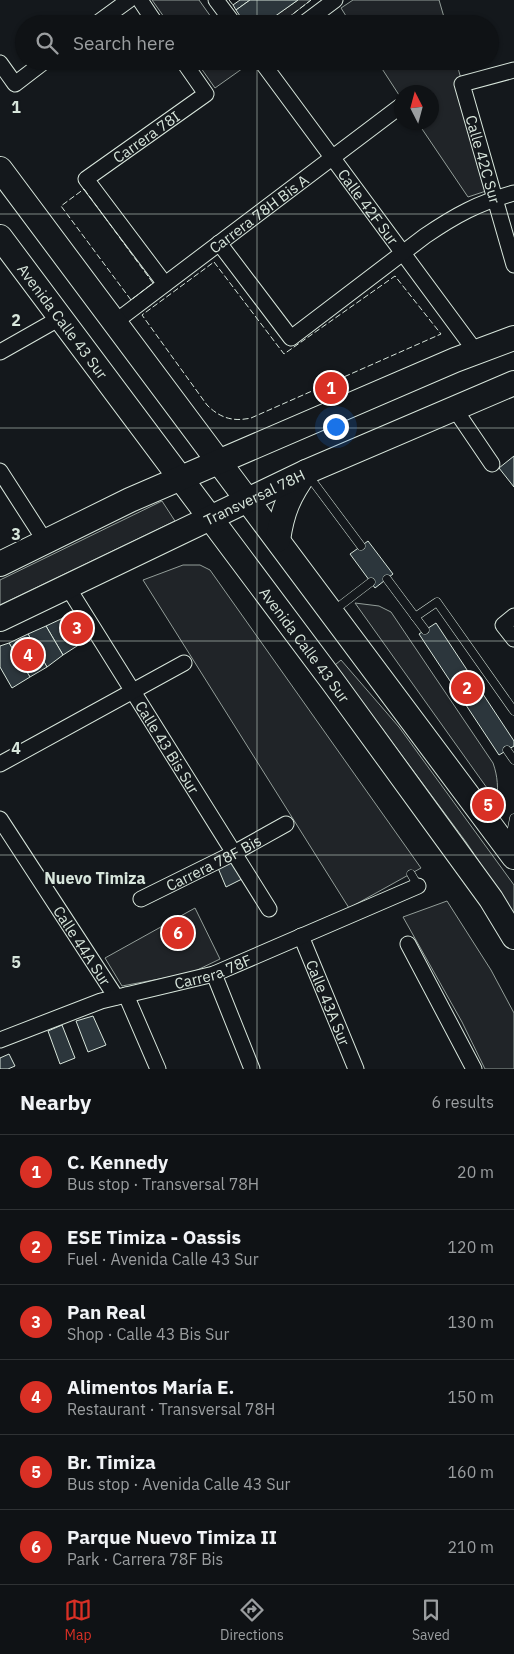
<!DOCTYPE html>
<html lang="en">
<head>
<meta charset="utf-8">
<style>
	body { margin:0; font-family:"IBM Plex Sans",sans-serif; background:#1d2022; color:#f1f3f6 }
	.compass { position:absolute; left:394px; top:85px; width:45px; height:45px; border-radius:50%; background:#0f1215; box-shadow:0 1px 4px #0004; rotate:354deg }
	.you { position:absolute; left:335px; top:426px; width:18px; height:18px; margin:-12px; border:4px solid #fff; border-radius:50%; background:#1a73e8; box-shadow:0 0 0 8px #1a73e833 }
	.badge { display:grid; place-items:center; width:32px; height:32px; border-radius:50%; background:#d93025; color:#fff; font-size:16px; font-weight:700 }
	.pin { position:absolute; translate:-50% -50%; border:2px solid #fff; box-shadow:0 1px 5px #0006 }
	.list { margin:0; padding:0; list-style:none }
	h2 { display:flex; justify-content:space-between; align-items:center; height:65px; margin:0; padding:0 20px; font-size:21px }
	h2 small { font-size:16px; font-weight:400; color:#9b9ea0 }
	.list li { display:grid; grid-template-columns:32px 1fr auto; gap:15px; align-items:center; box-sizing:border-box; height:75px; padding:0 20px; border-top:1px solid #2f3234 }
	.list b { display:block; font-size:19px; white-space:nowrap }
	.list p { margin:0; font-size:16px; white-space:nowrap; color:#9b9ea0 }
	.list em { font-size:16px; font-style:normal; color:#9b9ea0 }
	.icon { flex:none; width:28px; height:28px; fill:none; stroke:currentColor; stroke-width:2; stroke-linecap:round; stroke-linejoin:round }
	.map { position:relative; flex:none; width:514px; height:1069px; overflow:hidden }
	.search { position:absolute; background:#0f1215; box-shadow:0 1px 4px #0004; left:15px; right:15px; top:15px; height:55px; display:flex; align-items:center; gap:12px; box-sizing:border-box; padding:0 18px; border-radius:28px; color:#9b9ea0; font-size:19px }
	.sheet { height:515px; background:#0f1215 }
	nav { display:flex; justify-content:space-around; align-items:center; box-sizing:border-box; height:70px; border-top:1px solid #2f3234; background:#0f1215; font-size:14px; color:#9b9ea0 }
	nav a { display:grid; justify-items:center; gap:2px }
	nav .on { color:#d93025 }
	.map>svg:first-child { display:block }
</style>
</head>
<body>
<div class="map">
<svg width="514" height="1069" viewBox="0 0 514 1069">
	<rect width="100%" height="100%" fill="#14181c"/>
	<!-- green -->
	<g fill="#202428" stroke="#939e99">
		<polygon points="152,0 199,0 216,24 169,24"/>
		<polygon points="298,0 311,0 280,24 264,24"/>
		<polygon points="353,0 439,0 446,24 351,24 341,8"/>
		<polygon points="196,61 243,61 246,66 215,88"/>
		<polygon points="377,61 456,61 492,189 468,197 418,123 432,122 432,92 402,92 401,98"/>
		<polygon points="162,501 175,521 0,605 0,580"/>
		<polygon points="183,565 200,565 210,570 421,868 349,908 143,580"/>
		<path d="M 355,603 L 379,606 L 391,612 L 493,763 C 498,777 498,788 497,802 Z"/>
		<polygon points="341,660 399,727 514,885 514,914 466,842 335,665"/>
		<polygon points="447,901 491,970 514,1013 514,1069 485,1069 462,1022 403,917"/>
		<polygon points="195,908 220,959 191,973 122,986 105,958"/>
	</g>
	<!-- building -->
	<g fill="#2c363c" stroke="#d8e6dc">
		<polygon points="240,0 250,0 236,10 233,5"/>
		<polygon points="250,0 298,0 264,24 254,24 250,18 244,22 236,10"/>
		<polygon points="514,456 514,487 499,468"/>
		<polygon points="368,541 393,574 375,588 350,554"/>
		<polygon points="77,610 93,636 77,646 61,619"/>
		<polygon points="61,619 77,646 63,655 46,626"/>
		<polygon points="436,623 514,741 514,746 499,755 419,634"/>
		<polygon points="46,626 63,655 47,667 28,634"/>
		<polygon points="28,634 47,667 30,677 9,643"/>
		<polygon points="9,643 30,677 12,688 0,667 0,646"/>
		<polygon points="233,861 242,879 226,887 218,868"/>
		<polygon points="93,1016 106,1045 88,1052 76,1021"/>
		<polygon points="62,1025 75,1058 60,1064 48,1031"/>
		<polygon points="9,1054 15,1066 8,1069 0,1069 0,1058"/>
	</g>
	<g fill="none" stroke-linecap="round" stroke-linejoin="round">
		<defs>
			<g id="service">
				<polyline points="308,475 361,546"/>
				<polyline points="387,579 425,630"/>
				<polyline points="333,611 371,582"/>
				<polyline points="415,617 437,602 514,711"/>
				<polyline points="507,750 514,760"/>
				<polyline points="509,843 514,818"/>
				<polyline points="411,874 418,886"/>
			</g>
			<g id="minor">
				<polyline points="140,0 156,24"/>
				<polyline points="216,0 234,24"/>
				<polyline points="96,24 129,0"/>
				<polyline points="303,24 335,0"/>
				<path id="s1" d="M 261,61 L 476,352"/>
				<polyline points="0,63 15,84 45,61"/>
				<path id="s2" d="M 514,70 L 462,84 L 514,265"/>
				<path d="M 219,243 L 291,338 L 425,236 C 456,215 478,203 514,193"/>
				<path id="s3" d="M 165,284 L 86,179 L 206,94 L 183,61"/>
				<path id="s4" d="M 115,322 L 402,105"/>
				<polyline points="0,352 60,318"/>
				<polyline points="454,408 492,464"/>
				<polyline points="0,471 45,541"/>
				<path id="s5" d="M 67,586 L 269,909"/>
				<polyline points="514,616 503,625 514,639"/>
				<polyline points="0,764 184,663"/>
				<path id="s6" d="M 0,819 L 116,997"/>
				<path id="s7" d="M 141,899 L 234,853 L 286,824"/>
				<path id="s8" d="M 301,936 L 356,1069"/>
				<polyline points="408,944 474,1069"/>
				<polyline points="214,974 252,1069"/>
				<polyline points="126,995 158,1069"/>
				<path id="s9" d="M 0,1040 L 101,1001 L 214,974 L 418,886"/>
			</g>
			<g id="primary">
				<polyline points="0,169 514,857"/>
				<path id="s10" d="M 0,237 L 333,682 L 491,899 L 514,937"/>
				<path d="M 278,540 C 282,512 289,495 306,472"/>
				<polyline points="0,564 130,500 455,360 514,338"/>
				<path id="s11" d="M 0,619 L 306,472 L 514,383"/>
			</g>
		</defs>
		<!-- service casing -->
		<use href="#service" stroke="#d8e6dc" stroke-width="9"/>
		<!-- minor casing -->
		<use href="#minor" stroke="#d8e6dc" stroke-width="17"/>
		<!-- primary casing -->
		<use href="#primary" stroke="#d8e6dc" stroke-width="26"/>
		<!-- service -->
		<use href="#service" stroke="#14181c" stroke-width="8"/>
		<!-- minor -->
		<use href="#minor" stroke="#14181c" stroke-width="15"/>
		<!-- primary -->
		<use href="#primary" stroke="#14181c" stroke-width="24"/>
		<!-- fence -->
		<g stroke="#d8e6dc" stroke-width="1" stroke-dasharray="6 2.5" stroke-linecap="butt">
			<polyline points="229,0 233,5"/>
			<polyline points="280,24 311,0"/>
			<polygon points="84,189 153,283 131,300 61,206"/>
			<path d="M 214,262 L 284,354 L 395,276 L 441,334 L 251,418 C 233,422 220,418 207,405 L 142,315 Z"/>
		</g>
	</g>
	<!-- grid -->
	<path fill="none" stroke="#d8e6dc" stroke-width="1" stroke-opacity="0.55" d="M 257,0 L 257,24M 257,61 L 257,1069M 0,214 L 514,214M 0,428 L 514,428M 0,641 L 514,641M 0,855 L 514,855"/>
	<g text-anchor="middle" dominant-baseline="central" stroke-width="4" stroke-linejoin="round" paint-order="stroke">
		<!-- street labels -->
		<g font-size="15" fill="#d8e6dc" stroke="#14181c">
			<text stroke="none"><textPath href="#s3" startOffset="205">Carrera 78I</textPath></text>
			<text stroke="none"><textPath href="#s2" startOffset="132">Calle 42C Sur</textPath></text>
			<text stroke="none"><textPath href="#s1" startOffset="181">Calle 42F Sur</textPath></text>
			<text stroke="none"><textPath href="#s4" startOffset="180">Carrera 78H Bis A</textPath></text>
			<text stroke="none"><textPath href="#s10" startOffset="105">Avenida Calle 43 Sur</textPath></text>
			<text stroke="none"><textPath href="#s11" startOffset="282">Transversal 78H</textPath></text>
			<text stroke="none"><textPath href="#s10" startOffset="509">Avenida Calle 43 Sur</textPath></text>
			<text stroke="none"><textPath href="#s5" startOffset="190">Calle 43 Bis Sur</textPath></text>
			<text stroke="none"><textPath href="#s7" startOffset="81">Carrera 78F Bis</textPath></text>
			<text stroke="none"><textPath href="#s6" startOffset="151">Calle 44A Sur</textPath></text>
			<text stroke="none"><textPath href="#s9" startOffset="224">Carrera 78F</textPath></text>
			<text stroke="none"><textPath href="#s8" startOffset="72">Calle 43A Sur</textPath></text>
		</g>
		<!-- neighbourhood labels -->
		<g font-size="16" font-weight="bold" fill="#d8e6dc" stroke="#14181c">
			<text x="95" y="878">Nuevo Timiza</text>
		</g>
	</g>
	<g font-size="16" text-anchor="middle" font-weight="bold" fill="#d8e6dc" stroke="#14181c" stroke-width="4" stroke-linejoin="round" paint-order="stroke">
		<text x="16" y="113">1</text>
		<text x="16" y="326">2</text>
		<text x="16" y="540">3</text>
		<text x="16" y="754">4</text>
		<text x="16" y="968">5</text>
	</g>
</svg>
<svg class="compass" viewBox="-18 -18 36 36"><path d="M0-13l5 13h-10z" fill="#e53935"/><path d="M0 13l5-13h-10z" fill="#9b9ea0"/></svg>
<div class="you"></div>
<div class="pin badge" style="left:331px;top:388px">1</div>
<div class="pin badge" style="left:467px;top:688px">2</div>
<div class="pin badge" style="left:77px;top:628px">3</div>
<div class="pin badge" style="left:28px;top:655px">4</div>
<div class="pin badge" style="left:488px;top:805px">5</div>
<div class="pin badge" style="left:178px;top:933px">6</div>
<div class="search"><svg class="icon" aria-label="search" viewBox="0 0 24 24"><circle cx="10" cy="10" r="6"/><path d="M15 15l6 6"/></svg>Search here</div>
</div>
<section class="sheet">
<h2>Nearby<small>6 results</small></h2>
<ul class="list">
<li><span class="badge">1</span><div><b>C. Kennedy</b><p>Bus stop · Transversal 78H</p></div><em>20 m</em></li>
<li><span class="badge">2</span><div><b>ESE Timiza - Oassis</b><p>Fuel · Avenida Calle 43 Sur</p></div><em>120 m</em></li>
<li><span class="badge">3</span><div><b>Pan Real</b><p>Shop · Calle 43 Bis Sur</p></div><em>130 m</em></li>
<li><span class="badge">4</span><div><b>Alimentos María E.</b><p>Restaurant · Transversal 78H</p></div><em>150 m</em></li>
<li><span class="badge">5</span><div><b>Br. Timiza</b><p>Bus stop · Avenida Calle 43 Sur</p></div><em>160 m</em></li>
<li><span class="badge">6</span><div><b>Parque Nuevo Timiza II</b><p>Park · Carrera 78F Bis</p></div><em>210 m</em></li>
</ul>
</section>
<nav>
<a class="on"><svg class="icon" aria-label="map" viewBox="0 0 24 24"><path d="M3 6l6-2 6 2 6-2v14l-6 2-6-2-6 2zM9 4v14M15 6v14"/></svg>Map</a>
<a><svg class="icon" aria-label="directions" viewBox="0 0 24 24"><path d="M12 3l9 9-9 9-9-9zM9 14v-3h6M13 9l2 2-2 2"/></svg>Directions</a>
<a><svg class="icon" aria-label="saved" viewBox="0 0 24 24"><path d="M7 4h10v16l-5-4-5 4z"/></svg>Saved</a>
</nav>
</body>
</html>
